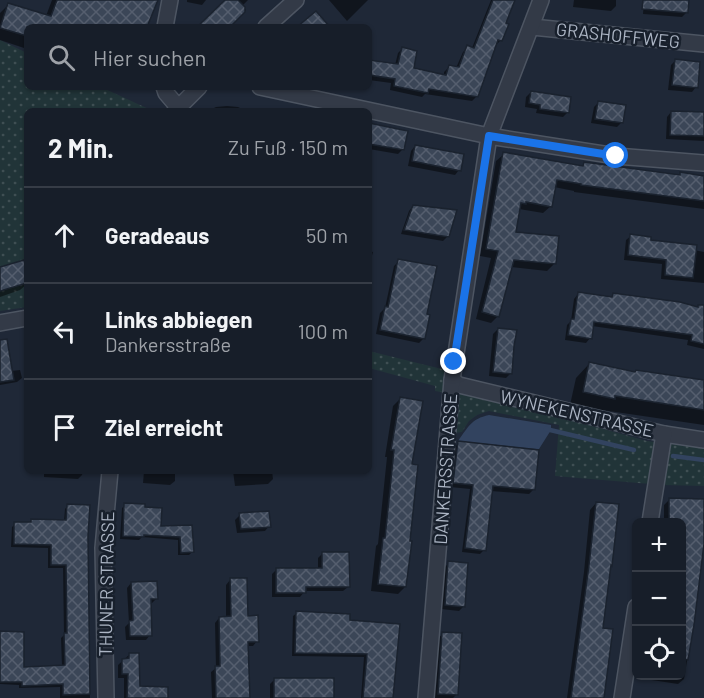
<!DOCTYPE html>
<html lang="de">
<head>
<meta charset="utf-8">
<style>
	body { margin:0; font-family:Barlow,sans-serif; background:#202731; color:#f1f3f6 }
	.controls { position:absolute; right:18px; bottom:18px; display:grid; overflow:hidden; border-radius:9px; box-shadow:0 2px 4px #0004 }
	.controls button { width:54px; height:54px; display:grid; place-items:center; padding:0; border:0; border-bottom:2px solid #363c46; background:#171e29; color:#f1f3f6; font:30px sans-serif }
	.stop { position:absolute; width:18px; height:18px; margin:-14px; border:4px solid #1a73e8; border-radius:50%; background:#fff }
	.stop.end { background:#1a73e8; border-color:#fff; box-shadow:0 2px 6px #0008 }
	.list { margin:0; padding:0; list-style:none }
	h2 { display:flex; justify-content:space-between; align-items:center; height:78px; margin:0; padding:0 24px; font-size:26px }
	h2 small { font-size:20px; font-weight:400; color:#9ea2a8 }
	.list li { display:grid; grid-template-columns:39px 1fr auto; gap:18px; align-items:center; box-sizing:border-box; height:96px; padding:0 24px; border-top:2px solid #363c46 }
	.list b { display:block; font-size:22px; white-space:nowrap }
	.list p { margin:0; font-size:20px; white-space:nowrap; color:#9ea2a8 }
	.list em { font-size:20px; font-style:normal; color:#9ea2a8 }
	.icon { flex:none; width:33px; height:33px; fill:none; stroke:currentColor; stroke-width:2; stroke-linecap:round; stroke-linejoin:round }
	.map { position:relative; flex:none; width:704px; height:698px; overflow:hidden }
	.search { position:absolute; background:#171e29; box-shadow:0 2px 4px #0004; left:24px; top:24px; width:348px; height:66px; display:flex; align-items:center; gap:15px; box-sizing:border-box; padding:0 21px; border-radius:9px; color:#9ea2a8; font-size:22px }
	.panel { position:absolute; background:#171e29; box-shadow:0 2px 4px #0004; left:24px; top:108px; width:348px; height:366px; border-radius:9px }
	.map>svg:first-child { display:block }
</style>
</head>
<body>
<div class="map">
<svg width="704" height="698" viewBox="0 0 704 698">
	<defs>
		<pattern id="grass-dots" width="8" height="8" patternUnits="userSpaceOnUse" patternTransform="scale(1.5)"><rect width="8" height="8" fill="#213438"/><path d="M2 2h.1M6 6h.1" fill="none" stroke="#3f4f53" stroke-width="1.8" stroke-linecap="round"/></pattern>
		<pattern id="building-cross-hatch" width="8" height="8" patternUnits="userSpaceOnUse" patternTransform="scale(1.5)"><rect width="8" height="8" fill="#3b4657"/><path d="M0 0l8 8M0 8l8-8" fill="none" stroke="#555e6e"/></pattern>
	</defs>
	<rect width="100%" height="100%" fill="#1f2837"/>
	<!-- grass -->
	<g fill="url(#grass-dots)">
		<polygon points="0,40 27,53 27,87 101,87 153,111 27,111 27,307 0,311"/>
		<polygon points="369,351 446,370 473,393 647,441 704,448 704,486 662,485 555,476 559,425 489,411 477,415 469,421 462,432 454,433 457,395 435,391 435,386 369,368"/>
	</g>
	<!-- water -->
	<path fill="#32435f" d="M 489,415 L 551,425 L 551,430 L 539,449 L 536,449 L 458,441 C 469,426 471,419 489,415 Z"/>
	<!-- shadow -->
	<g fill="#0007">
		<polygon points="52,0 139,0 146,27 27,27 27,49 0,40 0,13 9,4 46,16"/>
		<polygon points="187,0 206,0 202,5 187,2"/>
		<polygon points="227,0 248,0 242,6 246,10 228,27 200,27"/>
		<polygon points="329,0 368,0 347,21"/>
		<polygon points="491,0 514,0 504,23 507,24 500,41 496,45 477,96 472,101 425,94 422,97 390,90 391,83 369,80 369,61 395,65 398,53 402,49 412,70 444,76 444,72 449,67 456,68 463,52 468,47 472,48"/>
		<polygon points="574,0 616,0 616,6 611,11 573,7"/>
		<polygon points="644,0 688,0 686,13 682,17 643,14"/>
		<polygon points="675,61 696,87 692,92 668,90 671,65"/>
		<polygon points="531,92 567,113 563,117 536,113 537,109 525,107 526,97"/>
		<polygon points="599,102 622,122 617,127 591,123 594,107"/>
		<polygon points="227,106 238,107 246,111 255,111 208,111 216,107"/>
		<polygon points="671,112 704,114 704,141 666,139 667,117"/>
		<polygon points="369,125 402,150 398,154 369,149"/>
		<polygon points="415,146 459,170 455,175 408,166 411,151"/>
		<polygon points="504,154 581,167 584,164 678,176 681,174 704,177 704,209 574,192 574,191 554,187 551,206 543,213 519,209 514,233 554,264 547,271 511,267 498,316 491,323 476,319 491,258 480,256 496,161"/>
		<polygon points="413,206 448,236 443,241 401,234 409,211"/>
		<polygon points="631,236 649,241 704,252 704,283 661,279 662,264 624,260 626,240"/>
		<polygon points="369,251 373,252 369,266"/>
		<polygon points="399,261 425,316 424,338 419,343 376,334 380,313 385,308 394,266"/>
		<polygon points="0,269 27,272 27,284 20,290 0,297"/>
		<polygon points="578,294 610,298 613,295 704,309 704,349 687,345 688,340 592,326 590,338 586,343 565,340 567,325 571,321 574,299"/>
		<polygon points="498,329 510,374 506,378 489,376 493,334"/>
		<polygon points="0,351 11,371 20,370 22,378 17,382 0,385"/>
		<polygon points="589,364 634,374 704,382 704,425 602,410 600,412 570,405 576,378"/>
		<polygon points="401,398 410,465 405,587 398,594 371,591 376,546 378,544 387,457 385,457 393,406"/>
		<polygon points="459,443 534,489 529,494 491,491 484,550 480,554 462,552 470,489 450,487 454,448"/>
		<polygon points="44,471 83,471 82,475 78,479 44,477"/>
		<polygon points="144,471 175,471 175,481 170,485 143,483"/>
		<polygon points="233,471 272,471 273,479 268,484 235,486"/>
		<polygon points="669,500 703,500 693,625 684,679 678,684 645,679 646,676 682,676 682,522 664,522 664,505"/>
		<polygon points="596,503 609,567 601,629 602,698 567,698 584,572 590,510"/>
		<polygon points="68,505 87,628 90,698 60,698 60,687 19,688 19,685 0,684 0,633 22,668 62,667 61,638 64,635 63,568 48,568 48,548 11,547 12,527 15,524 28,524 31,521 64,521 65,509"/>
		<polygon points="125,505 144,508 159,528 191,527 192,552 189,555 178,555 178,540 142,537 139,540 120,539 122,508"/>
		<polygon points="240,515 269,526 265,531 237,533 235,520"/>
		<polygon points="322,554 348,587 343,591 305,591 300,597 272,597 272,574 277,569 318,569 318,558"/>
		<polygon points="449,563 464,606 459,611 441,609 444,568"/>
		<polygon points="230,580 257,641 253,646 247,646 248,698 212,698 211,672 216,668 215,623 219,618 226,618 226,585"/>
		<polygon points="131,583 157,598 152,603 149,603 150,635 146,640 126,640 125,627 129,623 127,588"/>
		<polygon points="297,613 349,621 392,698 361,698 364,657 292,656 293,616"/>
		<polygon points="443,634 456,695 453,698 434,698 438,638"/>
		<polygon points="130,654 139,688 156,698 124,698 124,678 118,678 118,665"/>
		<polygon points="275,679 333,698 270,698 270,684"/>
	</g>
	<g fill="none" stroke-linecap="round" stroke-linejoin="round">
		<!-- stream -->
		<g stroke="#32435f" stroke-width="4.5">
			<polyline points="546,429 634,450"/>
			<polyline points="673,456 704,460"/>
		</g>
	</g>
	<!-- building -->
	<g fill="url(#building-cross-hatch)" stroke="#1a222e" stroke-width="1.5">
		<polygon points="57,0 158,0 147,27 27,27 27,36 0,28 8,3 51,16"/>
		<polygon points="225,0 238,0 245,7 245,12 230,27 197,27"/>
		<polygon points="493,0 515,0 506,23 509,24 502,41 498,40 478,97 429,89 428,93 394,86 395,79 369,75 369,60 398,64 402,47 417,51 414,68 446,75 449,65 459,67 467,45 474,48"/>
		<polygon points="643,0 689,0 688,13 642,9"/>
		<polygon points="316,11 330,27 297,27"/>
		<polygon points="675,59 700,62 698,88 672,85"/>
		<polygon points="531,91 571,97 569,113 540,109 540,105 529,103"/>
		<polygon points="598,101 626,105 623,123 595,119"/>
		<polygon points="671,111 704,112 704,136 670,135"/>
		<polygon points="369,123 408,131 404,150 369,144"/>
		<polygon points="415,145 464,154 461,171 412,161"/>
		<polygon points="503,152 583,166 584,162 680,175 680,172 704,176 704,201 581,185 581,184 557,180 552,207 526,202 526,204 521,203 516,232 559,236 556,264 514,260 499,317 482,312 498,251 486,249"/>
		<polygon points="413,205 457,210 449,237 404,230"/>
		<polygon points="630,234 651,237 651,240 697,245 693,278 665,275 666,260 628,255"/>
		<polygon points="398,259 437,266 427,314 430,315 425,339 380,330 385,306 388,307"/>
		<polygon points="24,260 27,268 27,283 0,291 0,267"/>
		<polygon points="578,292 612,297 613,293 680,302 698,307 698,305 704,305 704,344 691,341 692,335 594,322 592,339 568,335 571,319 574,319"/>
		<polygon points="498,328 517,330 514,346 512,374 493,372"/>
		<polygon points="7,339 14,380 0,382 0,340"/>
		<polygon points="589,362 635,372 636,370 704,380 704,410 615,396 615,399 583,392"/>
		<polygon points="400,397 423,401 412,464 418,465 410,541 412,541 406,587 378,584 383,538 385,538 394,450 391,450"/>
		<polygon points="458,441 539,450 535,490 493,486 486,551 465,548 473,485 453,483"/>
		<polygon points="669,498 704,499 704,544 694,625 688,660 681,659 681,522 669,522"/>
		<polygon points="596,502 619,504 612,566 611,565 603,628 613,629 604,698 571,698 589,565"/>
		<polygon points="124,503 145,504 145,507 162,508 161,526 192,525 194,552 181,553 180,537 144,535 144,537 123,536"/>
		<polygon points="67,504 90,505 88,536 90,694 63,695 63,684 22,686 22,682 0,682 0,631 24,632 24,667 65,665 64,633 67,633 66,565 51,565 51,545 14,544 14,522 31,522 31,519 66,520"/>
		<polygon points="269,511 271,527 241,529 239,513"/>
		<polygon points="322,552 349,552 350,587 306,587 306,593 276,593 276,568 322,568"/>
		<polygon points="448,561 468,563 465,607 445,605"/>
		<polygon points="230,578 247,578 248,616 258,615 259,642 248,642 250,698 216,698 215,666 220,666 219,617 231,616"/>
		<polygon points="157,581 158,599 151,599 152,636 130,636 129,621 133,620 131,582"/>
		<polygon points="296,611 350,614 350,620 400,624 393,698 363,698 367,654 295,653"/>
		<polygon points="442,632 462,633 458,695 438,694"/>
		<polygon points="129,653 139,653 140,686 168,687 168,698 127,698 128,674 122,674 122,659 129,658"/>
		<rect x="274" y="678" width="60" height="20"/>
	</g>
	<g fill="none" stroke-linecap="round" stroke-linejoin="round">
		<defs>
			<g id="minor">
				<polyline points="165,27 170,0"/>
				<polyline points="266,27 296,0"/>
				<polyline points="532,27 704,44"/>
				<polyline points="164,87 166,93 178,107"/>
				<polyline points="260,87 489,136 616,156 704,163"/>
				<polyline points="175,111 199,87"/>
				<polyline points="0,323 27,318"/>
				<polyline points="452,380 459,385 664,434 704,440"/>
				<polyline points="650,522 664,434"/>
				<polyline points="106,698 103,548 110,471"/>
				<polyline points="426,698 452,380 489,136 541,0"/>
				<polyline points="622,698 636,607"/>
			</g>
		</defs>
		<!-- minor casing -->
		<use href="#minor" stroke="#4d5562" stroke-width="18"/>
		<!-- minor -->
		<use href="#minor" stroke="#333a47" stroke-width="15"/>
	</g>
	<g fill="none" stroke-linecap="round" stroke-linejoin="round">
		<!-- route -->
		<polyline stroke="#1a73e8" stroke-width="8" points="454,362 489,136 616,156"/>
	</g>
	<g text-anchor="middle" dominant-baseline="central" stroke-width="5" stroke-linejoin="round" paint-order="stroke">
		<!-- street labels -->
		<g font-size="18" fill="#acb5c4" stroke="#18202c">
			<text transform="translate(618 35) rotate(6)">GRASHOFFWEG</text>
			<text transform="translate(577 413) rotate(13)">WYNEKENSTRASSE</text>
			<text transform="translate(445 469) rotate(-86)">DANKERSSTRASSE</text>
			<text transform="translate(106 584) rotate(-89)">THUNER STRASSE</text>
		</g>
	</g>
</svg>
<div class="controls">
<button>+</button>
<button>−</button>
<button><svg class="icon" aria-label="locate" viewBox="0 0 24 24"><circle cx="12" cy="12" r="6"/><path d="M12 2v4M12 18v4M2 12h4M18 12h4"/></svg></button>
</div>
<div class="stop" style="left:616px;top:156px"></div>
<div class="stop end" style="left:454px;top:362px"></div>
<div class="search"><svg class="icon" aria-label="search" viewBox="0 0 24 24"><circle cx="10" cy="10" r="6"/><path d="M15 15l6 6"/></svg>Hier suchen</div>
<section class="panel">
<h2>2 Min.<small>Zu Fuß · 150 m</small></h2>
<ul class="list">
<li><svg class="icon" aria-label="ahead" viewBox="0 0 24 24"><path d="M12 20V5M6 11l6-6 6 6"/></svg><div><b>Geradeaus</b></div><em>50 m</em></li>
<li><svg class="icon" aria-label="left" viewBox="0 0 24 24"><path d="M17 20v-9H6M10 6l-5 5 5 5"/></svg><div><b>Links abbiegen</b><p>Dankersstraße</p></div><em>100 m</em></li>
<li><svg class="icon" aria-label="arrive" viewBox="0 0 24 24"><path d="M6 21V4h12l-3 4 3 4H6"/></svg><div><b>Ziel erreicht</b></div></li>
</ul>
</section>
</div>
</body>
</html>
